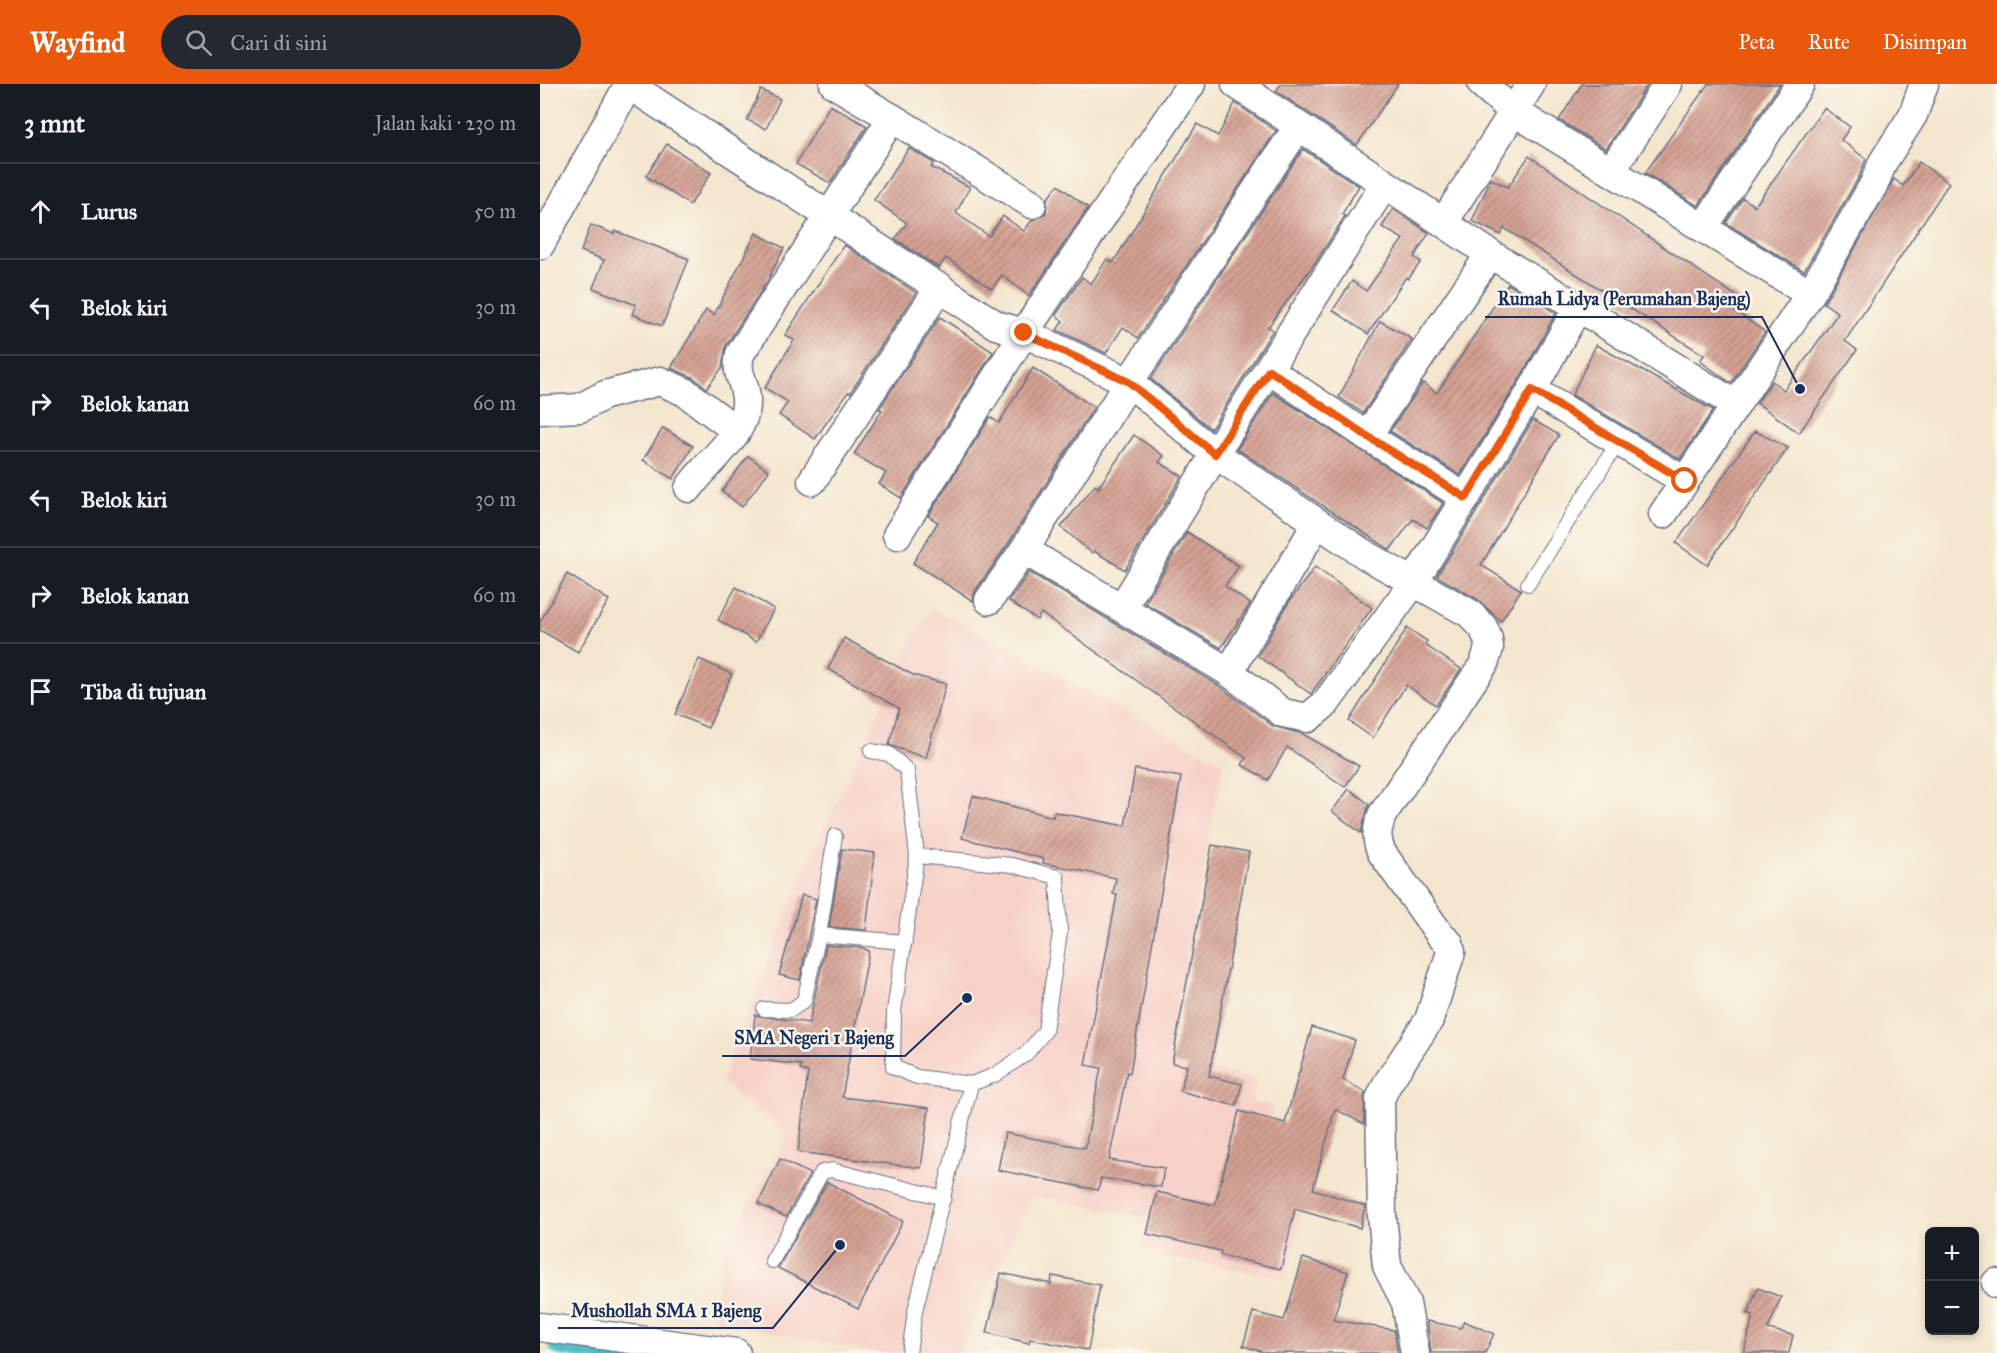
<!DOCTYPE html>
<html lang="id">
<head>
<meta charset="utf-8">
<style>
	body { margin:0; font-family:"IM FELL Great Primer",serif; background:#242831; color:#f1f3f6 }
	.controls { position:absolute; right:18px; bottom:18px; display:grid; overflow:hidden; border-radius:9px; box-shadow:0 3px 9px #0003 }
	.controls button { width:54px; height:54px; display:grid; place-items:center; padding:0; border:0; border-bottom:2px solid #363941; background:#171b24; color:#f1f3f6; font:30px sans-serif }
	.stop { position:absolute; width:18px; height:18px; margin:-14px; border:4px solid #ea580c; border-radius:50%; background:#fff }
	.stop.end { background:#ea580c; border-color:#fff; box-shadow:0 2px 6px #0008 }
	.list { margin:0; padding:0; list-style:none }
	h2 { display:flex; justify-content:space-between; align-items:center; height:78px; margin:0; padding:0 24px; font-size:26px }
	h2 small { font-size:20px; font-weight:400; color:#9ea1a6 }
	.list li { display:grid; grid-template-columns:39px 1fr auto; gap:18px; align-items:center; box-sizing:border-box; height:96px; padding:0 24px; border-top:2px solid #363941 }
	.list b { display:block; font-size:22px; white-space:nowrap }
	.list em { font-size:20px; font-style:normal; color:#9ea1a6 }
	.icon { flex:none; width:33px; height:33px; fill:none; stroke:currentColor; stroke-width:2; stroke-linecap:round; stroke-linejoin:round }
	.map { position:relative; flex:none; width:1457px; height:1269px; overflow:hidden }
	header { display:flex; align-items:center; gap:36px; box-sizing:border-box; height:84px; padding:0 30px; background:#ea580c; color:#fff }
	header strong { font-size:28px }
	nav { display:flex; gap:33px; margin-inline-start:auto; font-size:21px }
	.search { width:420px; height:54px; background:#242831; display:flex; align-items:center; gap:15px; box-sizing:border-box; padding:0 21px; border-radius:33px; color:#9ea1a6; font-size:22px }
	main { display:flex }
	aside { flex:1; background:#171b24 }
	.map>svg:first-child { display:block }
</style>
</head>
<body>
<header>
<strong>Wayfind</strong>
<div class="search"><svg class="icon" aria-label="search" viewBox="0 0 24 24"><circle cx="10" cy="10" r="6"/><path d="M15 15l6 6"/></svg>Cari di sini</div>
<nav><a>Peta</a><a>Rute</a><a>Disimpan</a></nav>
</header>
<main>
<aside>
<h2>3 mnt<small>Jalan kaki · 230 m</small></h2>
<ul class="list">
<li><svg class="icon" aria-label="ahead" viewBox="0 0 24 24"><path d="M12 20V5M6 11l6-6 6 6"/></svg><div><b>Lurus</b></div><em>50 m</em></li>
<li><svg class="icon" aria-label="left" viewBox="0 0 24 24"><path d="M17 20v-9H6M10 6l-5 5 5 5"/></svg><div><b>Belok kiri</b></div><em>30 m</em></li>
<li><svg class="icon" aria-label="right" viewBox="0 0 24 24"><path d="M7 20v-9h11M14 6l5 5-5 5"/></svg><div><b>Belok kanan</b></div><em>60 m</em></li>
<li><svg class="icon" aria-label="left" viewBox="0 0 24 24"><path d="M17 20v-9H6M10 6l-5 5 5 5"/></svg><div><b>Belok kiri</b></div><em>30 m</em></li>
<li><svg class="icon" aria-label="right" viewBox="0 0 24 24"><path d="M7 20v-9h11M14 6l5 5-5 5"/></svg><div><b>Belok kanan</b></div><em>60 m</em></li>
<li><svg class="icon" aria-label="arrive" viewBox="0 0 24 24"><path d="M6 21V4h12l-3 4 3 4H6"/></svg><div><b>Tiba di tujuan</b></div></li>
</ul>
</aside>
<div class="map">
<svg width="1457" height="1269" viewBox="0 0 1457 1269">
	<defs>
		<pattern id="building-hatch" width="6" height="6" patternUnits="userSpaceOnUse" patternTransform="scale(1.5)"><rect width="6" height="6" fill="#d5a193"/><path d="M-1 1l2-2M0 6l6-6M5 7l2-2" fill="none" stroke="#ac847b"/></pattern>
	</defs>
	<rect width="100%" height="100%" fill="#fbf7ec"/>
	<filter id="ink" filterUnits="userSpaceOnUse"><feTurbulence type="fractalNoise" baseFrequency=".0167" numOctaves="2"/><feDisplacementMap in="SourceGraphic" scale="12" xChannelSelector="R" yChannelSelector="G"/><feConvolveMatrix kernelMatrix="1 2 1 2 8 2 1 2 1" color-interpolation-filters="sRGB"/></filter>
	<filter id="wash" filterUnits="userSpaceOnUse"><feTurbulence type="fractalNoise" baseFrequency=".008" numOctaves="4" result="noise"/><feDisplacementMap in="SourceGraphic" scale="24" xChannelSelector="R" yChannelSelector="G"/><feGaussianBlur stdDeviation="1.35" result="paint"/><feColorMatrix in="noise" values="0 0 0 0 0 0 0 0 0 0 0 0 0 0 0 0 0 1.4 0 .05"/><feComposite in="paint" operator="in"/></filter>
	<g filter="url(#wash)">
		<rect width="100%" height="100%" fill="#f4e6ce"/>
		<!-- built -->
		<polygon fill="#f7d1c8" points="394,525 683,679 627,977 715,993 712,1018 733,1021 713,1118 762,1130 746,1195 600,1168 610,1134 492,1112 419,1269 338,1269 175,1238 182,1169 248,1051 181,997 266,784 376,547"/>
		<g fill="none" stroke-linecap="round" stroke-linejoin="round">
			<!-- canal -->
			<polyline stroke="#4ebcc5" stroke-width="26" points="21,1259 83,1269"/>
		</g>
		<g id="blocks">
			<!-- building -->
			<g fill="url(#building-hatch)">
				<polygon points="741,0 858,0 817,61 736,7"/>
				<polygon points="1042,0 1108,0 1066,65 1019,36"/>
				<polygon points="1168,0 1240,0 1158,122 1105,89"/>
				<polygon points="221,6 240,15 226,45 207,36"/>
				<polygon points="695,19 736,47 598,254 583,243 566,269 517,246 523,237 516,231 542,193 551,200 567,175 573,179 657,40 678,52"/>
				<polygon points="290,21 327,42 290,99 256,80"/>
				<polygon points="1284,24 1310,43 1301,56 1326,75 1319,93 1264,187 1186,139 1203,114 1215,122"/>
				<polygon points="127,60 171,89 150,121 106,92"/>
				<polygon points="369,64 394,79 391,83 430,103 416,129 449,152 463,132 484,147 492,136 506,129 507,115 518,101 548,124 489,212 462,191 452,205 406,174 399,184 355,155 367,139 334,116"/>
				<polygon points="763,65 819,102 802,130 805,132 779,173 728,243 733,246 671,345 611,295"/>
				<polygon points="989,72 1199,214 1192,225 1225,248 1191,299 1160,277 1164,271 964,144 961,151 932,137 951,95 968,103"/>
				<polygon points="1379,78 1409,99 1305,257 1317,266 1259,349 1217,319 1232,297 1244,306 1298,229 1284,219 1354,95 1363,102"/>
				<polygon points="853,125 889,149 874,173 881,178 868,195 866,193 828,250 793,226 812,197 826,207 863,155 842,143"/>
				<polygon points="51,141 74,150 75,147 149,175 122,242 92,230 96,221 53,204 64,176 41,167"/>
				<polygon points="216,149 244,164 227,198 186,261 182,284 167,304 152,293 131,284 166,226 174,231"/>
				<polygon points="304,161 376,209 310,309 308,308 275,355 239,331 248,318 225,304 254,256 245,251"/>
				<polygon points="968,200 1016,229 978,298 920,391 850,347 883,299 897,309"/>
				<polygon points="400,233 453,268 361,414 339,400 346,389 314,370 342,326 339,325"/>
				<polygon points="840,237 872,255 823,329 799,313"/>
				<polygon points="1056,261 1173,326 1140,375 1032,311"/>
				<polygon points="493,284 554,323 470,457 435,507 433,517 373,479 398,438 388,432 450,333 459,339"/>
				<polygon points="733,309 903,419 887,444 873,435 850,466 697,365"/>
				<polygon points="993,336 1019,351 941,481 981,506 961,537 937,515 897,492"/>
				<polygon points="123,344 153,362 133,395 103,376"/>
				<polygon points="1215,347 1248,364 1167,481 1136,459"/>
				<polygon points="594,351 624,372 619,378 642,392 585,486 554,467 552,469 521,443 555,401 558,404"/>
				<polygon points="208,372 229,387 202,423 182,407"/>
				<polygon points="647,448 699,482 685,502 710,520 681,564 605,519"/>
				<polygon points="775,483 832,524 771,610 718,572 749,518"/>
				<polygon points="489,488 678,601 733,642 763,650 819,682 805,703 747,663 728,696 702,681 706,674 501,529 497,536 469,517"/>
				<polygon points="27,490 69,516 38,568 0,546 0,538"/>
				<polygon points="196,503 234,525 216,558 178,536"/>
				<polygon points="867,544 887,557 885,561 921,585 896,621 866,601 833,654 809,637"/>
				<polygon points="304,554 373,591 406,600 386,674 349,661 359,624 288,585"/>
				<polygon points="159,575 192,590 168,644 135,630"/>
				<polygon points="595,685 641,693 590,989 587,988 569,1076 624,1084 621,1103 561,1094 558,1106 458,1086 465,1049 545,1064 561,984 545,981 577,811 573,810 576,794 503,779 504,775 422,754 433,712 513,733 514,728 585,742"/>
				<polygon points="809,705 829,720 821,749 792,727"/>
				<polygon points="672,761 709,768 669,992 702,1000 696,1022 640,1007 647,982 632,979"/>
				<polygon points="302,765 335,769 326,846 289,843"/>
				<polygon points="262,811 276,815 260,896 239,891"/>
				<polygon points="286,861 323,864 329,867 302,1013 389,1024 381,1084 258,1068 268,988 260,986 261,981 210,975 215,931 269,939"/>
				<polygon points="772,943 815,956 803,996 825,1008 824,1040 795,1025 773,1105 825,1122 820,1144 755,1125 741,1185 680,1171 681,1167 607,1150 617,1108 675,1121 699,1027 745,1039"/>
				<polygon points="240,1075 270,1090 246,1133 218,1120"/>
				<polygon points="287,1098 363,1137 318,1225 238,1184"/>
				<polygon points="763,1174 808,1188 793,1236 854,1246 858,1269 727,1269 703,1262 713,1228 744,1236"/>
				<polygon points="461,1189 511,1200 512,1192 560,1201 548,1266 490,1255 489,1259 447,1249"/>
				<polygon points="1218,1204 1241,1213 1228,1245 1253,1251 1249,1269 1204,1269 1213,1231 1208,1229"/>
				<polygon points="887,1237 921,1244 924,1237 954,1250 945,1269 891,1269"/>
			</g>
		</g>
	</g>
	<g filter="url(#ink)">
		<use href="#blocks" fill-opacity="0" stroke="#676f85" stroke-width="1.5"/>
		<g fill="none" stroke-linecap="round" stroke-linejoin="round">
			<defs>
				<g id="lane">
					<polyline points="988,500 1079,357"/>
					<polyline points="331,667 349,670 367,686 377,772"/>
					<polyline points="279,851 295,752"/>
					<polyline points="224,925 251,926 264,917 279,851 365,858"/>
					<polyline points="232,1177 282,1088 292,1086 404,1114"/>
					<polyline points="369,1269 375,1227 431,1000 455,991 486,970 505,947 520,849 517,793 472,781 377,772 354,927 353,983 377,993 431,1000"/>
				</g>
				<g id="street">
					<polyline points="942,0 973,27 1270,210"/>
					<path d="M 89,1 L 456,241 L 484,249 L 589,298 L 675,370 L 827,472 L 929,529 L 943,543 L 948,555 L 949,564 L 944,580 L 842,731 C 837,745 835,755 842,769 L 901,852 L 909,859 L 911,868 L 889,936 L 847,1000 L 840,1015 L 842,1131 L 847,1182 L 866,1219 L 875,1269"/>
					<polyline points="352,34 492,120"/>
					<polyline points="1071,87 1128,0"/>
					<polyline points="904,138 991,0"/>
					<polyline points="1163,144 1260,0"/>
					<polyline points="0,161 89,0"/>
					<polyline points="1038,223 1196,321 1123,430"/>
					<polyline points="729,286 827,352 926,414"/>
					<polyline points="992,306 1145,397"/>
					<polyline points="1196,321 1270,210 1334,100 1343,78 1373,31 1384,0"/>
					<polyline points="0,326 40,324 65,311 120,297 145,308 197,347"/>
					<polyline points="827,352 950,170"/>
					<polyline points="272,397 400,203"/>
					<path d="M 149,404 C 166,379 209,348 206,315 C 205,296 195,291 200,270 L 352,34 L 294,0"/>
					<polyline points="357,451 484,249 651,0"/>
					<polyline points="484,466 689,588 777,439"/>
					<polyline points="449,516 484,466 589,298 758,43"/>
					<polyline points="582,524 675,370 844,101"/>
					<polyline points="689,588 743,629 768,634 786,619 873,499 992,306 1038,223 950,170 696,0"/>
					<polyline points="1456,1199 1457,1200"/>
					<polyline points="0,1243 196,1269"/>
				</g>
			</defs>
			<!-- lane casing -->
			<use href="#lane" stroke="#676f85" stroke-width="16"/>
			<!-- street casing -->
			<use href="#street" stroke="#676f85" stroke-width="31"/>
			<!-- lane -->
			<use href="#lane" stroke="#fff" stroke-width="14"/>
			<!-- street -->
			<use href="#street" stroke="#fff" stroke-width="28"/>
		</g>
	</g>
	<g fill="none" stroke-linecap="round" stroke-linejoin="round" filter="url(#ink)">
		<!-- route -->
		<polyline stroke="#ea580c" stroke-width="8" points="484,249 589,298 675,370 729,286 827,352 926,414 992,306 1145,397"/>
	</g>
	<!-- callouts -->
	<path fill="none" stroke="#1b2f5e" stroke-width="2" d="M1260 305L1222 233H945M427 914L365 972H182M300 1161L233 1244H18"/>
	<g fill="#1b2f5e" stroke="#fbf7ec" stroke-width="2">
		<circle cx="1260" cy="305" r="6"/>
		<circle cx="427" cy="914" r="6"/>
		<circle cx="300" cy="1161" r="6"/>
	</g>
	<g font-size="18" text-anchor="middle" font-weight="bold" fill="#1b2f5e" stroke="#fbf7ec" stroke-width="5" stroke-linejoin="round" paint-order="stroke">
		<text x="1084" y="221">Rumah Lidya (Perumahan Bajeng)</text>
		<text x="274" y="960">SMA Negeri 1 Bajeng</text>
		<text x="126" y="1233">Mushollah SMA 1 Bajeng</text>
	</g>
</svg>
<div class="controls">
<button>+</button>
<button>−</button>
</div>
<div class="stop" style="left:1145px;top:397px"></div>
<div class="stop end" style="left:484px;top:249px"></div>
</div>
</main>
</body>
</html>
